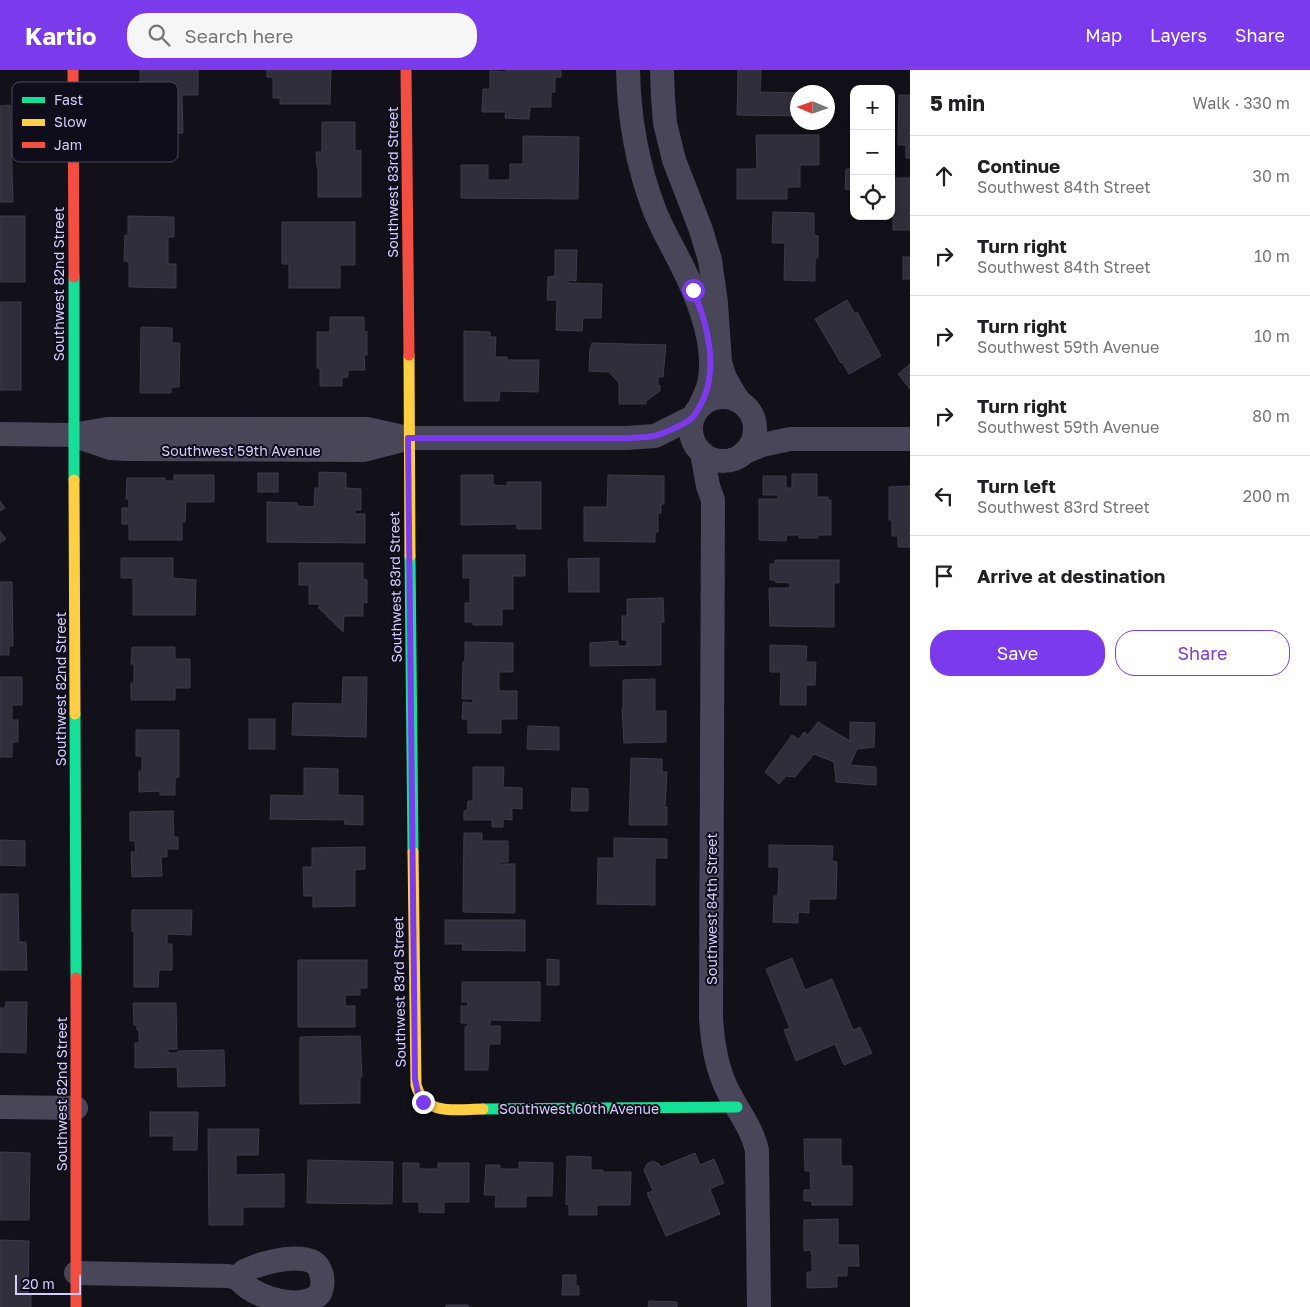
<!DOCTYPE html>
<html lang="en">
<head>
<meta charset="utf-8">
<style>
	body { margin:0; font-family:"Golos Text",sans-serif; background:#f6f6f6; color:#202124 }
	.controls { position:absolute; right:15px; top:15px; display:grid; overflow:hidden; border-radius:10px; box-shadow:0 2px 8px #0003 }
	.controls button { width:45px; height:45px; display:grid; place-items:center; padding:0; border:0; border-bottom:1px solid #e0e0e0; background:#fff; color:#202124; font:25px sans-serif }
	.compass { position:absolute; left:790px; top:15px; width:45px; height:45px; border-radius:50%; background:#fff; box-shadow:0 2px 8px #0003; rotate:272deg }
	.scale { position:absolute; left:15px; bottom:12px; width:66px; box-sizing:border-box; padding-left:5px; border:2px solid #d4ccfa; border-top:0; font-size:14px; line-height:18px; white-space:nowrap; color:#d4ccfa; -webkit-text-stroke:4px #100d1b; paint-order:stroke }
	.stop { position:absolute; width:15px; height:15px; margin:-11px; border:4px solid #7c3aed; border-radius:50%; background:#fff }
	.stop.end { background:#7c3aed; border-color:#fff; box-shadow:0 1px 5px #0008 }
	.list { margin:0; padding:0; list-style:none }
	h2 { display:flex; justify-content:space-between; align-items:center; height:65px; margin:0; padding:0 20px; font-size:21px }
	h2 small { font-size:16px; font-weight:400; color:#757577 }
	.list li { display:grid; grid-template-columns:32px 1fr auto; gap:15px; align-items:center; box-sizing:border-box; height:80px; padding:0 20px; border-top:1px solid #e0e0e0 }
	.list b { display:block; font-size:19px; white-space:nowrap }
	.list p { margin:0; font-size:16px; white-space:nowrap; color:#757577 }
	.list em { font-size:16px; font-style:normal; color:#757577 }
	.actions { display:flex; gap:10px; padding:15px 20px }
	.actions a { flex:1; padding:11px 0; border:1px solid #7c3aed; border-radius:20px; text-align:center; font-size:18px; color:#7c3aed }
	.actions .main { background:#7c3aed; color:#fff }
	.icon { flex:none; width:28px; height:28px; fill:none; stroke:currentColor; stroke-width:2; stroke-linecap:round; stroke-linejoin:round }
	.map { position:relative; flex:none; width:910px; height:1237px; overflow:hidden }
	header { display:flex; align-items:center; gap:30px; box-sizing:border-box; height:70px; padding:0 25px; background:#7c3aed; color:#fff }
	header strong { font-size:24px }
	nav { display:flex; gap:28px; margin-inline-start:auto; font-size:18px }
	.search { width:350px; height:45px; background:#f6f6f6; display:flex; align-items:center; gap:12px; box-sizing:border-box; padding:0 18px; border-radius:20px; color:#757577; font-size:19px }
	main { display:flex }
	aside { flex:1; background:#fff }
	.map>svg:first-child { display:block }
</style>
</head>
<body>
<header>
<strong>Kartio</strong>
<div class="search"><svg class="icon" aria-label="search" viewBox="0 0 24 24"><circle cx="10" cy="10" r="6"/><path d="M15 15l6 6"/></svg>Search here</div>
<nav><a>Map</a><a>Layers</a><a>Share</a></nav>
</header>
<main>
<div class="map">
<svg width="910" height="1237" viewBox="0 0 910 1237">
	<rect width="100%" height="100%" fill="#121018"/>
	<!-- building -->
	<g fill="#302e3a" stroke="#3f3a4b">
		<polygon points="140,0 198,0 198,25 182,25 183,63 141,64"/>
		<polygon points="267,0 331,0 330,34 280,34 280,28 273,28 273,7 267,7"/>
		<polygon points="506,0 561,0 561,7 555,7 555,22 551,22 551,37 530,37 529,49 505,48 506,42 482,42 483,19 490,19 490,1 506,2"/>
		<polygon points="738,0 761,0 760,22 798,23 798,46 737,45"/>
		<polygon points="899,25 910,25 910,88 906,88 906,75 898,75"/>
		<polygon points="10,35 13,132 0,132 0,36"/>
		<polygon points="322,52 355,52 355,81 361,80 361,127 318,127 318,97 317,97 316,82 322,82"/>
		<polygon points="756,65 819,65 819,95 800,95 800,117 787,117 787,129 737,129 737,99 757,99"/>
		<polygon points="523,66 579,67 578,129 461,128 461,95 488,95 488,110 510,110 510,94 523,94"/>
		<polygon points="846,99 854,99 854,120 845,119"/>
		<rect x="893" y="108" width="17" height="52"/>
		<polygon points="773,142 814,143 814,165 818,166 818,188 815,188 815,211 784,210 785,173 772,173"/>
		<rect x="0" y="146" width="25" height="66"/>
		<polygon points="128,146 174,147 174,167 168,167 168,194 176,194 176,218 129,217 129,192 124,191 125,165 128,165"/>
		<polygon points="282,152 355,152 355,195 340,195 340,218 289,218 289,194 282,194"/>
		<polygon points="555,180 577,180 576,211 568,210 568,213 602,214 601,248 583,248 582,261 556,260 557,230 547,230 548,207 555,206"/>
		<rect x="903" y="187" width="7" height="22"/>
		<polygon points="847,230 855,244 857,242 881,286 849,304 842,292 841,293 815,249"/>
		<rect x="0" y="232" width="21" height="88"/>
		<polygon points="330,247 364,247 364,262 367,261 367,285 364,285 365,300 348,300 348,307 342,308 342,316 320,316 320,298 317,298 317,262 330,262"/>
		<polygon points="141,257 172,258 172,273 180,273 179,317 171,317 171,323 140,323"/>
		<polygon points="464,261 490,262 490,267 496,267 495,287 507,287 507,290 539,290 538,322 500,321 499,331 464,331"/>
		<polygon points="592,273 666,275 663,307 658,307 658,316 660,315 660,321 646,331 646,334 619,334 619,313 609,302 589,301 590,278 591,278"/>
		<polygon points="910,294 910,319 898,304"/>
		<polygon points="319,402 346,403 346,418 361,419 361,440 355,440 355,444 365,444 365,473 267,472 267,432 297,433 297,436 314,437 315,418 319,418"/>
		<rect x="258" y="403" width="20" height="19"/>
		<polygon points="792,404 817,404 817,427 828,427 828,430 831,430 831,465 818,465 818,468 799,468 799,465 787,465 786,471 759,470 759,429 778,429 778,425 763,425 763,406 786,406 786,418 792,418"/>
		<polygon points="174,405 214,405 214,432 186,432 185,452 182,452 182,470 129,470 129,454 122,454 122,438 129,438 129,429 126,429 127,408 165,408 165,411 174,411"/>
		<polygon points="461,405 493,405 493,415 507,416 507,412 541,412 541,459 517,459 517,454 461,455"/>
		<polygon points="608,405 664,406 664,434 661,434 661,443 658,443 658,462 655,462 655,472 584,471 584,437 607,437"/>
		<polygon points="910,416 910,477 898,477 898,466 892,466 892,450 889,450 889,417"/>
		<polygon points="0,431 5,438 0,441"/>
		<polygon points="0,461 6,469 0,473"/>
		<polygon points="463,485 525,485 525,506 513,506 513,539 502,539 502,555 473,555 473,552 465,552 465,533 470,533 470,508 463,508"/>
		<polygon points="121,488 173,488 173,508 196,510 195,545 133,545 133,508 121,508"/>
		<polygon points="599,488 599,522 569,522 568,489"/>
		<polygon points="775,490 839,490 839,513 834,513 834,557 770,556 769,518 790,518 790,513 775,512 775,510 770,510 770,494 775,494"/>
		<polygon points="299,493 363,493 363,509 367,510 367,533 363,532 363,546 344,546 343,562 318,537 320,537 320,534 309,534 309,515 299,515"/>
		<polygon points="0,512 12,512 13,576 9,576 9,585 0,585"/>
		<polygon points="663,528 664,552 661,552 661,595 590,596 590,573 618,571 618,576 627,576 627,570 622,570 622,546 627,546 627,529"/>
		<polygon points="465,572 513,573 513,602 499,602 499,621 517,621 517,649 501,649 501,663 468,663 468,649 462,649 463,632 473,633 473,629 462,629 463,592 465,592"/>
		<polygon points="770,575 807,576 806,592 816,592 815,615 806,615 806,635 780,635 781,602 770,602"/>
		<polygon points="132,577 175,577 175,589 190,589 190,618 175,618 175,630 131,630 131,613 134,613 134,594 131,594"/>
		<polygon points="0,607 22,607 22,635 12,635 12,650 18,650 18,672 12,672 12,687 0,687"/>
		<polygon points="343,607 367,607 366,667 292,665 293,633 342,634"/>
		<polygon points="655,609 655,641 666,641 666,672 624,673 622,640 623,640 623,610"/>
		<rect x="249" y="649" width="26" height="30"/>
		<polygon points="818,652 850,671 850,652 875,653 874,677 857,679 850,695 876,697 876,715 836,712 834,692 814,684 795,707 786,706 779,714 765,702 792,665 799,669 804,662 808,665"/>
		<polygon points="528,656 559,657 559,680 527,679"/>
		<polygon points="136,660 179,660 179,707 175,708 175,725 160,725 160,721 139,722 139,701 142,701 142,686 136,686"/>
		<polygon points="631,688 662,689 662,702 667,702 665,738 667,737 667,755 629,755"/>
		<polygon points="473,697 504,697 503,717 522,718 522,739 512,738 512,750 503,749 503,757 492,757 492,750 464,750 464,741 467,741 468,731 473,731"/>
		<polygon points="304,698 338,699 338,725 363,726 363,755 344,754 345,750 270,749 271,725 304,726"/>
		<polygon points="572,718 588,719 588,741 571,741"/>
		<polygon points="173,741 174,767 178,767 178,779 167,779 167,787 161,787 162,806 132,807 131,782 136,782 135,771 130,771 130,742"/>
		<polygon points="464,763 482,763 482,771 508,771 508,792 499,792 499,794 515,794 515,843 463,842"/>
		<polygon points="614,768 667,769 667,788 655,788 655,835 597,834 598,788 614,788"/>
		<polygon points="0,770 25,771 25,796 0,795"/>
		<polygon points="769,775 833,776 832,791 837,792 836,829 809,829 809,843 798,842 798,853 773,852 774,826 778,826 779,797 769,797"/>
		<polygon points="365,777 365,799 355,800 355,836 313,837 313,826 304,826 303,797 312,797 312,778"/>
		<polygon points="0,824 18,824 19,872 26,872 27,900 0,900"/>
		<polygon points="132,840 192,840 191,865 167,864 167,874 172,874 172,900 159,900 158,917 134,917 134,862 132,861"/>
		<polygon points="445,850 525,850 525,881 462,880 463,874 445,874"/>
		<polygon points="792,888 805,920 832,909 853,960 860,957 872,983 844,995 835,974 796,991 784,960 790,958 766,899"/>
		<polygon points="547,889 559,890 559,915 547,915"/>
		<polygon points="298,890 367,890 367,918 360,918 360,925 345,925 345,936 355,936 355,957 298,957"/>
		<polygon points="462,912 540,912 540,951 490,950 490,956 500,956 500,974 489,974 488,1000 465,1000 465,957 468,956 468,953 461,953 461,936 468,936 468,932 462,932"/>
		<polygon points="6,932 27,932 26,983 0,982 0,938 5,938"/>
		<polygon points="133,933 176,933 177,979 168,979 168,983 178,983 178,981 224,980 225,1016 178,1017 177,997 135,998 135,973 139,973 139,960 137,960 137,955 134,955"/>
		<polygon points="360,966 362,1007 360,1007 360,1033 300,1034 300,967"/>
		<polygon points="150,1042 198,1042 197,1080 173,1080 174,1066 150,1066"/>
		<polygon points="208,1059 259,1059 258,1085 236,1085 236,1105 284,1104 284,1137 243,1137 243,1155 209,1155"/>
		<polygon points="804,1069 841,1069 841,1096 852,1096 852,1135 812,1135 812,1131 804,1131 804,1120 811,1120 810,1101 805,1101"/>
		<polygon points="0,1082 30,1083 29,1150 0,1150"/>
		<polygon points="695,1083 700,1095 714,1089 724,1113 710,1119 720,1144 666,1166 647,1123 653,1121 644,1100 647,1094 653,1091 659,1094 661,1097"/>
		<polygon points="567,1086 591,1087 591,1100 603,1100 602,1102 631,1102 630,1135 597,1135 597,1145 569,1145 569,1135 566,1134"/>
		<polygon points="308,1090 393,1092 392,1134 307,1133"/>
		<polygon points="519,1092 553,1093 552,1126 526,1126 526,1137 495,1137 496,1125 484,1125 486,1095 500,1095 500,1099 519,1099"/>
		<polygon points="403,1093 419,1093 419,1099 438,1099 438,1093 469,1093 469,1132 444,1132 444,1143 419,1142 419,1132 403,1132"/>
		<polygon points="838,1149 838,1175 858,1175 859,1196 847,1196 847,1206 837,1206 837,1217 807,1218 807,1202 812,1202 812,1184 811,1184 811,1180 804,1181 804,1150"/>
		<polygon points="0,1170 29,1171 28,1225 31,1225 31,1237 0,1237"/>
		<polygon points="563,1205 576,1205 576,1216 579,1216 579,1225 562,1225"/>
		<polygon points="649,1231 677,1232 677,1237 648,1237"/>
		<polygon points="446,1235 468,1235 469,1237 446,1237"/>
	</g>
	<g fill="none" stroke-linecap="round" stroke-linejoin="round">
		<!-- street -->
		<g stroke="#484658" stroke-width="24">
			<path d="M 628,0 C 629,48 637,94 654,139 C 662,160 674,179 684,200 C 700,232 717,278 709,314 C 707,322 703,329 700,336"/>
			<polyline points="662,0 663,27 665,53 674,90 701,160 710,190 716,233 720,292 725,308 738,330"/>
			<circle cx="723" cy="359" r="32"/>
			<polyline points="0,364 73,365 107,359 367,359 408,368 627,368 655,366 693,347"/>
			<polyline points="75,366 110,378 127,379 363,380 406,369"/>
			<polyline points="745,382 762,375 790,369 910,369"/>
			<path d="M 702,383 L 708,416 L 713,430 L 711,949 C 713,976 717,1001 730,1025 C 740,1044 752,1059 757,1080 L 759,1237"/>
			<polyline points="0,1037 76,1038"/>
			<path d="M 76,1203 L 228,1206 C 240,1208 239,1211 247,1217 C 263,1228 291,1237 310,1230 C 315,1228 319,1226 321,1221 C 323,1214 323,1205 319,1198 C 309,1180 262,1192 247,1200 C 243,1201 241,1205 238,1207"/>
		</g>
		<!-- fast -->
		<g stroke="#16e098" stroke-width="11">
			<polyline points="74,207 74,410"/>
			<polyline points="410,486 413,782"/>
			<polyline points="75,644 76,908"/>
			<polyline points="483,1039 737,1037"/>
		</g>
		<!-- slow -->
		<g stroke="#ffcf43" stroke-width="11">
			<polyline points="409,285 410,486"/>
			<polyline points="74,410 75,644"/>
			<path d="M 413,782 L 416,1015 C 425,1047 457,1039 483,1039"/>
		</g>
		<!-- jam -->
		<g stroke="#f24e42" stroke-width="11">
			<polyline points="73,0 74,207"/>
			<polyline points="406,0 409,285"/>
			<polyline points="76,908 76,1237"/>
		</g>
	</g>
	<g fill="none" stroke-linecap="round" stroke-linejoin="round">
		<!-- route -->
		<path stroke="#7c3aed" stroke-width="6" d="M 423,1032 L 418,1023 L 415,1009 L 408,368 L 627,368 C 636,367 645,368 654,366 C 663,364 685,354 692,348 C 697,343 701,334 704,328 C 718,293 707,253 693,220"/>
	</g>
	<g text-anchor="middle" dominant-baseline="central" stroke-width="4" stroke-linejoin="round" paint-order="stroke">
		<!-- street labels -->
		<g font-size="14" fill="#d4ccfa" stroke="#100d1b">
			<text transform="translate(392 112) rotate(-90)">Southwest 83rd Street</text>
			<text transform="translate(58 214) rotate(-90)">Southwest 82nd Street</text>
			<text x="241" y="380">Southwest 59th Avenue</text>
			<text transform="translate(395 517) rotate(-91)">Southwest 83rd Street</text>
			<text transform="translate(60 619) rotate(-90)">Southwest 82nd Street</text>
			<text transform="translate(711 839) rotate(-90)">Southwest 84th Street</text>
			<text transform="translate(399 922) rotate(-91)">Southwest 83rd Street</text>
			<text transform="translate(61 1024) rotate(-90)">Southwest 82nd Street</text>
			<text x="579" y="1038">Southwest 60th Avenue</text>
		</g>
	</g>
	<!-- legend -->
	<rect x="12" y="12" width="166" height="80" rx="8" fill="#100d1b" stroke="#4b465e" stroke-width="1"/>
	<rect x="22" y="27" width="23" height="6" fill="#16e098"/>
	<rect x="22" y="49" width="23" height="7" fill="#ffcf43"/>
	<rect x="22" y="72" width="23" height="6" fill="#f24e42"/>
	<g font-size="14" fill="#d4ccfa">
		<text x="54" y="35">Fast</text>
		<text x="54" y="57">Slow</text>
		<text x="54" y="80">Jam</text>
	</g>
</svg>
<div class="controls">
<button>+</button>
<button>−</button>
<button><svg class="icon" aria-label="locate" viewBox="0 0 24 24"><circle cx="12" cy="12" r="6"/><path d="M12 2v4M12 18v4M2 12h4M18 12h4"/></svg></button>
</div>
<svg class="compass" viewBox="-18 -18 36 36"><path d="M0-13l5 13h-10z" fill="#e53935"/><path d="M0 13l5-13h-10z" fill="#757577"/></svg>
<div class="scale">20 m</div>
<div class="stop" style="left:693px;top:220px"></div>
<div class="stop end" style="left:423px;top:1032px"></div>
</div>
<aside>
<h2>5 min<small>Walk · 330 m</small></h2>
<ul class="list">
<li><svg class="icon" aria-label="ahead" viewBox="0 0 24 24"><path d="M12 20V5M6 11l6-6 6 6"/></svg><div><b>Continue</b><p>Southwest 84th Street</p></div><em>30 m</em></li>
<li><svg class="icon" aria-label="right" viewBox="0 0 24 24"><path d="M7 20v-9h11M14 6l5 5-5 5"/></svg><div><b>Turn right</b><p>Southwest 84th Street</p></div><em>10 m</em></li>
<li><svg class="icon" aria-label="right" viewBox="0 0 24 24"><path d="M7 20v-9h11M14 6l5 5-5 5"/></svg><div><b>Turn right</b><p>Southwest 59th Avenue</p></div><em>10 m</em></li>
<li><svg class="icon" aria-label="right" viewBox="0 0 24 24"><path d="M7 20v-9h11M14 6l5 5-5 5"/></svg><div><b>Turn right</b><p>Southwest 59th Avenue</p></div><em>80 m</em></li>
<li><svg class="icon" aria-label="left" viewBox="0 0 24 24"><path d="M17 20v-9H6M10 6l-5 5 5 5"/></svg><div><b>Turn left</b><p>Southwest 83rd Street</p></div><em>200 m</em></li>
<li><svg class="icon" aria-label="arrive" viewBox="0 0 24 24"><path d="M6 21V4h12l-3 4 3 4H6"/></svg><div><b>Arrive at destination</b></div></li>
</ul>
<div class="actions"><a class="main">Save</a><a>Share</a></div>
</aside>
</main>
</body>
</html>
